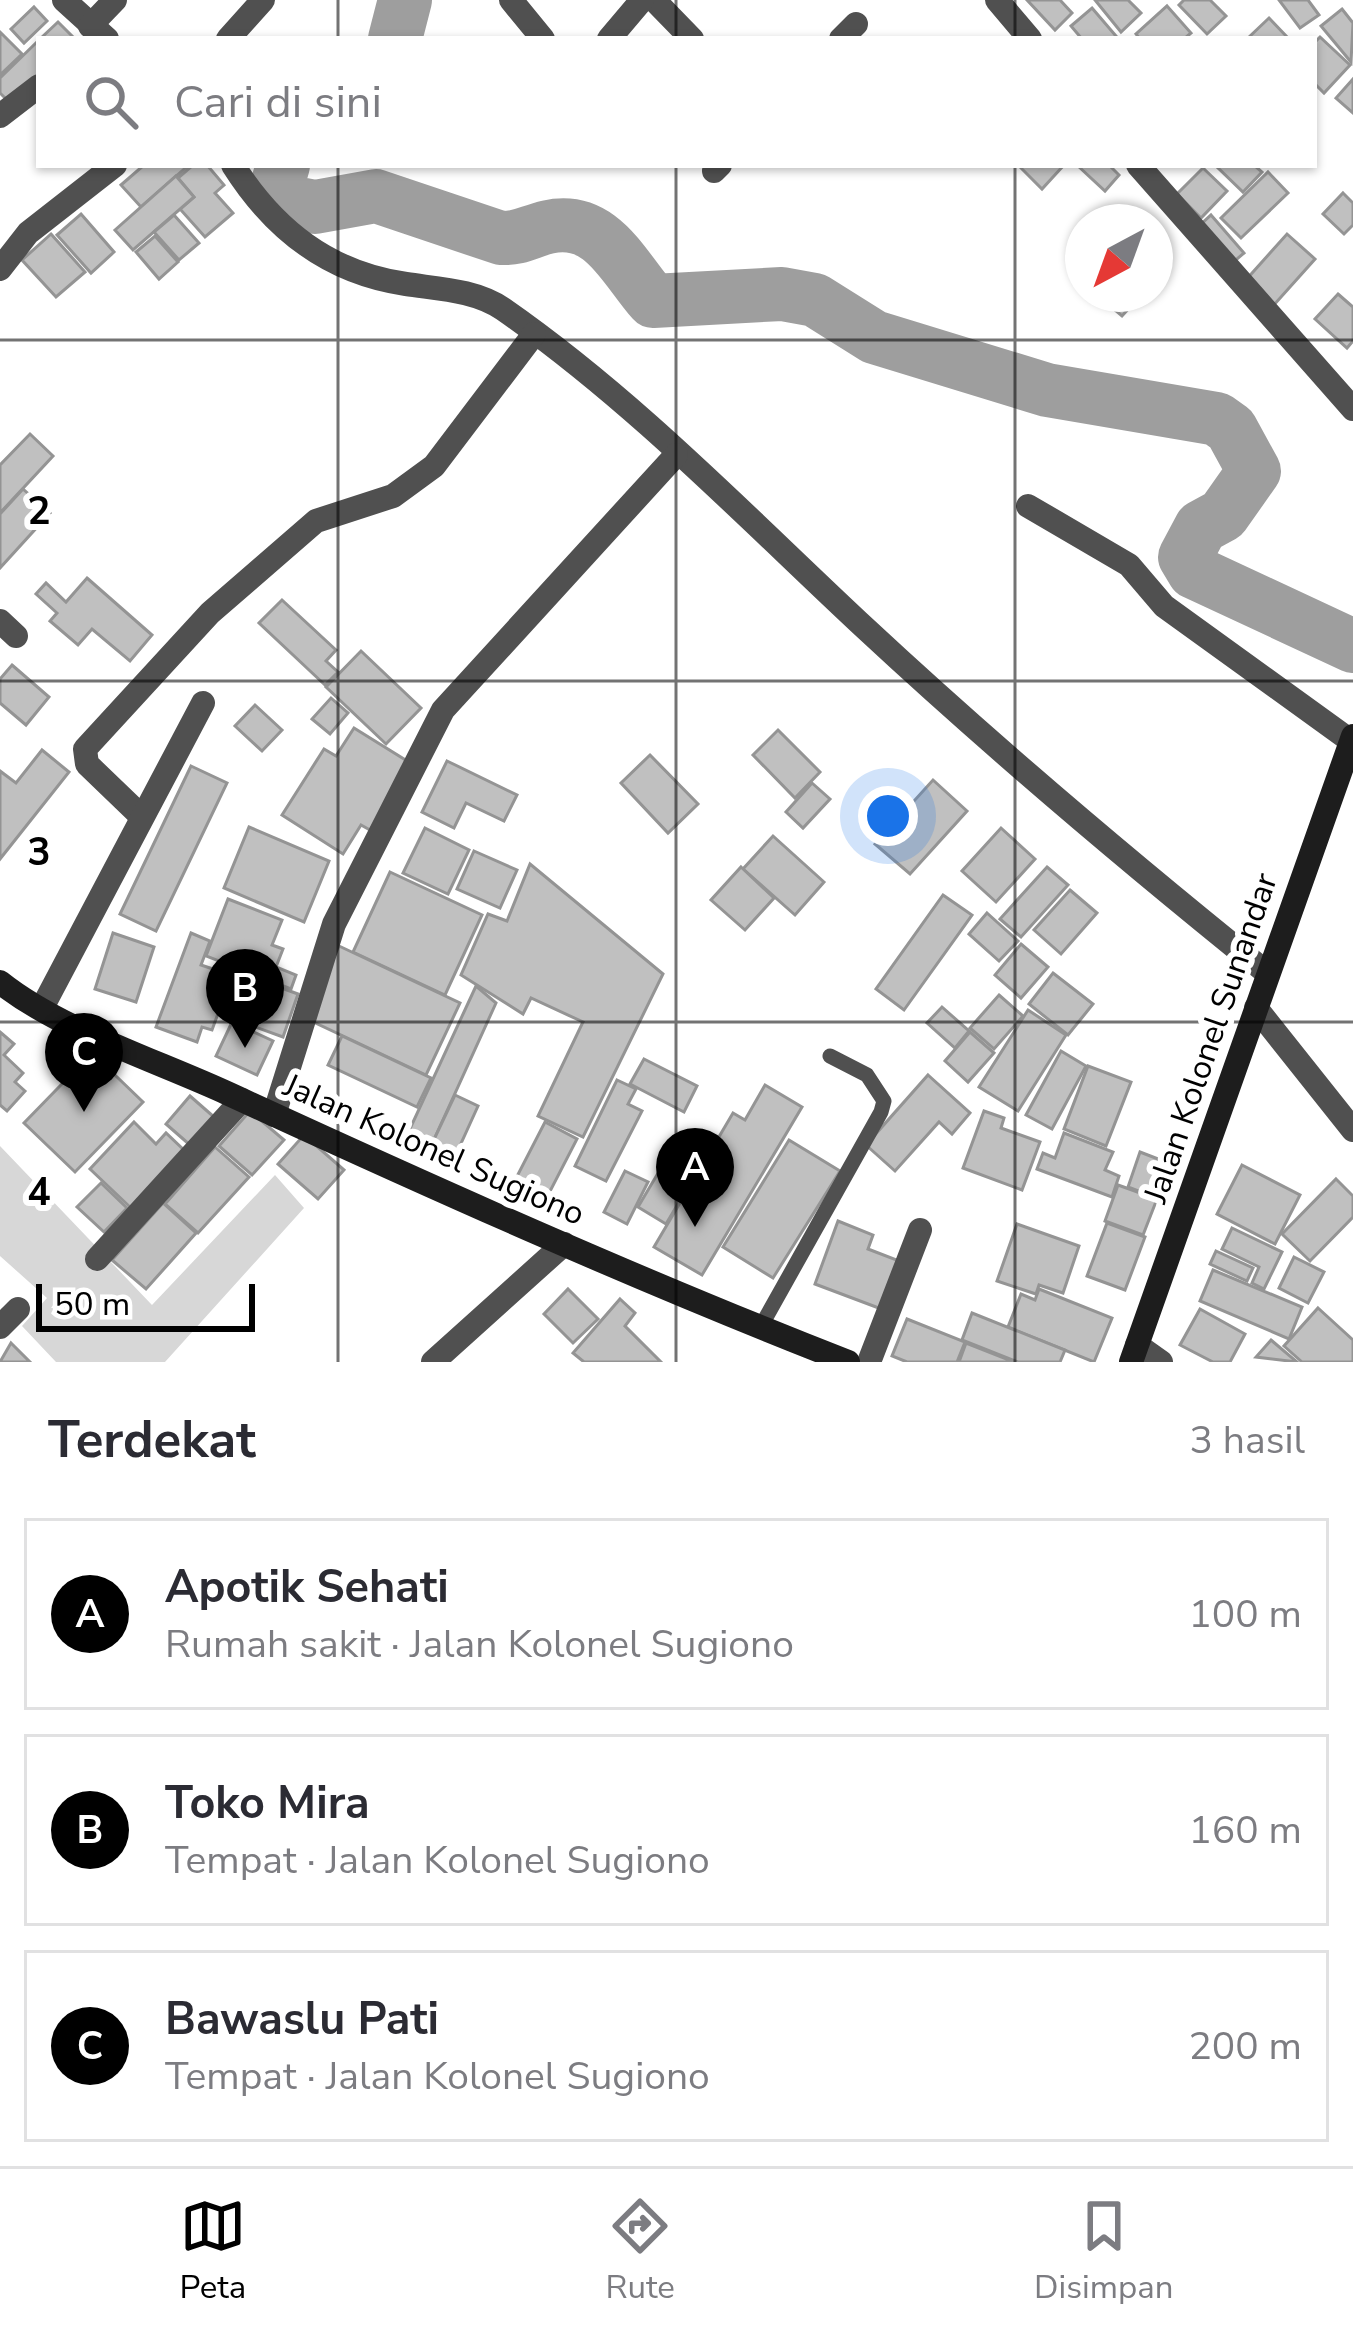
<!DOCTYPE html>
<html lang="id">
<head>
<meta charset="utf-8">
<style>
	body { margin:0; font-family:"Nunito Sans",sans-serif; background:#f2f2f3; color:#2b2b33 }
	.compass { position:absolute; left:1065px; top:204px; width:108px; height:108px; border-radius:50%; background:#fff; box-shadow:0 3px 9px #0004; rotate:221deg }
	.scale { position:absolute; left:36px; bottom:30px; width:219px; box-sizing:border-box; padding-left:12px; border:6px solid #000; border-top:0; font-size:33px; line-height:42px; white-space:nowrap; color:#000; -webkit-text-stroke:9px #fff; paint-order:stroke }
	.you { position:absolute; left:888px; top:816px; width:42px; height:42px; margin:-30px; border:9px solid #fff; border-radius:50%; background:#1a73e8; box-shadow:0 0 0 18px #1a73e833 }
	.badge { display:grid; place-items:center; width:78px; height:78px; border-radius:50%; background:#000; color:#fff; font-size:39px; font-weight:700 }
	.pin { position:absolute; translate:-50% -99px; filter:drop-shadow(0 3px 6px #0008) }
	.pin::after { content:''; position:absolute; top:63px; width:42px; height:36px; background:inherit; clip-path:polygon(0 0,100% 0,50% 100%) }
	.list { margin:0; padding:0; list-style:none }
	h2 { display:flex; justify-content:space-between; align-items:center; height:156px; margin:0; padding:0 48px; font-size:51px }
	h2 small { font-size:39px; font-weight:400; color:#7c7c81 }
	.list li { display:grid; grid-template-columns:78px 1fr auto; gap:36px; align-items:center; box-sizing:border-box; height:192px; margin:0 24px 24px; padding:0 24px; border:3px solid #e1e1e2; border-radius:0px }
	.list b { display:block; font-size:45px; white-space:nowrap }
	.list p { margin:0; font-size:39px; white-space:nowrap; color:#7c7c81 }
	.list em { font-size:39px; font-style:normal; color:#7c7c81 }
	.icon { flex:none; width:66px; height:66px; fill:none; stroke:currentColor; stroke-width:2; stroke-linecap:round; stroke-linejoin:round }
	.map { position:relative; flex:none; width:1353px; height:1362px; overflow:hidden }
	.search { position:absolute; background:#fff; box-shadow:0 3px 9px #0004; left:36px; right:36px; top:36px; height:132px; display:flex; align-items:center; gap:30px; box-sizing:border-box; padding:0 42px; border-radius:0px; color:#7c7c81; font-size:45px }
	.sheet { height:804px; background:#fff }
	nav { display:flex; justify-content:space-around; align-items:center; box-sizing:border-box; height:168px; border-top:3px solid #e1e1e2; background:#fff; font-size:33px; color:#7c7c81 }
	nav a { display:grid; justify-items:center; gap:6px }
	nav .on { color:#000 }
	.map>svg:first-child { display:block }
</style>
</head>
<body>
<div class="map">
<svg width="1353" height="1362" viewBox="0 0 1353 1362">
	<rect width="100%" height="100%" fill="#fff"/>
	<!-- green -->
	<polygon fill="#d7d7d7" points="0,1146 152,1305 275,1175 304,1208 165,1362 56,1362 22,1326 47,1298 0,1256"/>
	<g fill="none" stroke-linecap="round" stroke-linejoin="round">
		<!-- river -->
		<g stroke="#9e9e9e" stroke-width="54">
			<polyline points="395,39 405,0"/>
			<path d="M 283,165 L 277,186 L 294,203 L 315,207 L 376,196 L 501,238 C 520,239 530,231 548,227 C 602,215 623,267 653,301 L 782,294 L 815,300 L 874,337 L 1047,390 L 1217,419 L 1231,429 L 1254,471 L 1223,515 L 1201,527 L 1185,557 L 1194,572 L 1353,646"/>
		</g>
	</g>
	<!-- building -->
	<g fill="#c0c0c0" stroke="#949494" stroke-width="3">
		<polygon points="1027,0 1060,0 1072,13 1055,30"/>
		<polygon points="1095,0 1128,0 1141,13 1121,32"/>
		<polygon points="1184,0 1210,0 1226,16 1207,34 1179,5"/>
		<polygon points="1279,0 1308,0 1319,15 1300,28"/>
		<polygon points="1167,6 1191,33 1184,39 1140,39 1136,34"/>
		<polygon points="34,7 47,21 24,43 11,29"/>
		<polygon points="1092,8 1116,36 1112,39 1082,39 1071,26"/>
		<polygon points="1342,9 1353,23 1351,62 1321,26"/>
		<polygon points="1269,18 1289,39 1247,39"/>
		<polygon points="58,22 75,39 40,39"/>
		<polygon points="0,32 22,54 0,75"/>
		<polygon points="1320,37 1350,65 1324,93 1314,83 1314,43"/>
		<polygon points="39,40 39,80 13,106 0,93 0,78"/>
		<polygon points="1353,79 1353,113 1336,98"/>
		<polygon points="144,165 189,165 141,207 121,185"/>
		<polygon points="193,165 207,165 224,185 215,193 233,213 205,237 180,209 194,197 178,178"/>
		<polygon points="1018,165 1064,165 1042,189"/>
		<polygon points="1109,165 1119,175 1105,191 1078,166"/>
		<polygon points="1215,165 1254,165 1262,172 1243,192"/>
		<polygon points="1203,168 1227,191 1201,218 1177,194"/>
		<polygon points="1268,172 1288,193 1241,238 1221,218"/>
		<polygon points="176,176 194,197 133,250 115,230"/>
		<polygon points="1343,193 1353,203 1353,225 1344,234 1323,214"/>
		<polygon points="81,214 114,252 91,273 57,235"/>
		<polygon points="174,215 199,243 179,260 154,232"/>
		<polygon points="1211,215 1244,253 1230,265 1198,227"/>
		<polygon points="51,234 85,272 56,297 22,260"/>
		<polygon points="1287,234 1315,259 1273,306 1245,281"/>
		<polygon points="155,236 178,262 159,279 136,252"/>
		<polygon points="1106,294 1142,294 1122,316 1102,299"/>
		<polygon points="1338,294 1353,307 1353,341 1347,348 1315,319"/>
		<polygon points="30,434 53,456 0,513 0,465"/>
		<polygon points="23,489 50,513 0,568 0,514"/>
		<polygon points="87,578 152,635 130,661 92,629 78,645 50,621 57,613 36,594 46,583 66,602"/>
		<polygon points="282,600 336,650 326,661 338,672 325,685 259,623"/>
		<polygon points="361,651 421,708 386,744 326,687"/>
		<polygon points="12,665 49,697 26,725 0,703 0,679"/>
		<polygon points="331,698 348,713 330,734 312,719"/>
		<polygon points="255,705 282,730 262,751 235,726"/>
		<polygon points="354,728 412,764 370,830 361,825 343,854 282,815 324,749 336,756"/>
		<polygon points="778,730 820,772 795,798 753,755"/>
		<polygon points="42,750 69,772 0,859 0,771 16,783"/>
		<polygon points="650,755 698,804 668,833 621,783"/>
		<polygon points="447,761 517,795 504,821 466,803 454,828 422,812"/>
		<polygon points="191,766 227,783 156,931 120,914"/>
		<polygon points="933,780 967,811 910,874 875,844"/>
		<polygon points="812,783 830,799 803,828 786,812"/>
		<polygon points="249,827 329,861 304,922 224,888"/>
		<polygon points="425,828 469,850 448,894 403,873"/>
		<polygon points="1001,828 1035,859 996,902 962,871"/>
		<polygon points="773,836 824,882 795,915 743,869"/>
		<polygon points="474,851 517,870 500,908 457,889"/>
		<polygon points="530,864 663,974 583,1137 538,1116 583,1022 531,998 523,1014 461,975 488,914 507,921"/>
		<polygon points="741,867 774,898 745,930 711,900"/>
		<polygon points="1047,867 1068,885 1021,937 1000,919"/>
		<polygon points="390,872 482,915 445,995 353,952"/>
		<polygon points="1070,890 1097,913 1061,954 1034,930"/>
		<polygon points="943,895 972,915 904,1010 876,989"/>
		<polygon points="228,899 282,920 272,945 283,949 276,967 296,975 291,989 206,956"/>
		<polygon points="987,913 1018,941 999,961 969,934"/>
		<polygon points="113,933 154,947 136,1002 95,989"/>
		<polygon points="191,933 210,941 201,965 222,972 214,994 224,997 212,1030 202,1027 197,1042 156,1027"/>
		<polygon points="1021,944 1048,967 1021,998 995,975"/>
		<polygon points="339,946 460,1003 426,1075 305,1018"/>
		<polygon points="1053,973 1093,1004 1068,1035 1029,1004"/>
		<polygon points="262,981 298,994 283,1037 247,1024"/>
		<polygon points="476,986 496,1003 432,1144 408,1133"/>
		<polygon points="999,995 1023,1016 994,1049 970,1028"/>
		<polygon points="942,1007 969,1031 955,1048 927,1023"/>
		<polygon points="1028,1010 1066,1035 1018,1111 979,1087"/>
		<polygon points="232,1022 273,1041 257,1075 216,1056"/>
		<polygon points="0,1032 14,1044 4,1055 23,1073 15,1082 25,1091 7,1111 0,1105"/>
		<polygon points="970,1032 994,1053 968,1082 945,1061"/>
		<polygon points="342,1036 431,1078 417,1107 328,1065"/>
		<polygon points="1061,1051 1086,1066 1052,1129 1026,1115"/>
		<polygon points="92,1053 143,1102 75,1172 24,1123"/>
		<polygon points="644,1059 697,1086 684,1112 630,1084"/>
		<polygon points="1088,1066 1131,1082 1106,1146 1064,1129"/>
		<polygon points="928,1075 970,1113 952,1134 939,1122 895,1171 866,1145"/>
		<polygon points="617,1080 636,1089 628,1104 642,1111 606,1181 575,1166"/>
		<polygon points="765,1085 802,1107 702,1275 654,1247 733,1113 745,1120"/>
		<polygon points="455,1095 478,1106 453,1161 429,1150"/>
		<polygon points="190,1096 214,1117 190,1145 166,1124"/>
		<polygon points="250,1111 284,1140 252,1175 219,1146"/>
		<polygon points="984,1111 1004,1118 1001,1128 1040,1142 1022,1190 963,1168"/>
		<polygon points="134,1122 156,1144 166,1133 185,1151 131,1208 90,1169"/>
		<polygon points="545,1122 577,1139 545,1201 513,1184"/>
		<polygon points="682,1133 710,1150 695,1175 667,1158"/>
		<polygon points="1064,1133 1113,1152 1105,1170 1119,1176 1112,1197 1037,1169 1043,1153 1055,1158"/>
		<polygon points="304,1135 344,1170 318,1199 278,1164"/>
		<polygon points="789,1140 840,1171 773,1278 723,1247"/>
		<polygon points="215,1147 249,1177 198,1233 165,1204"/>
		<polygon points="1140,1152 1171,1164 1159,1199 1128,1187"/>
		<polygon points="667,1158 695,1175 666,1224 638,1207"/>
		<polygon points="1242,1165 1300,1195 1275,1244 1217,1214"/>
		<polygon points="625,1171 648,1182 627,1224 604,1212"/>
		<polygon points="1336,1179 1353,1196 1353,1217 1310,1261 1282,1234"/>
		<polygon points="101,1183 127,1208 104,1232 77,1207"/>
		<polygon points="1118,1185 1157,1199 1143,1235 1105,1221"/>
		<polygon points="163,1203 196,1233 146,1289 112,1260"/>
		<polygon points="838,1221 873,1235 868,1249 902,1262 884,1310 815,1284"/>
		<polygon points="1107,1223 1145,1237 1125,1290 1087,1276"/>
		<polygon points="1017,1224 1079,1246 1063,1293 1039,1285 1036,1294 997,1281"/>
		<polygon points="1232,1228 1282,1252 1264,1289 1252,1283 1259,1267 1222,1249"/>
		<polygon points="1216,1251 1253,1268 1247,1281 1210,1264"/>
		<polygon points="1294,1257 1324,1272 1308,1303 1279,1288"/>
		<polygon points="1213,1270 1302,1307 1289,1339 1200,1301"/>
		<polygon points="568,1289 598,1319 573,1343 544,1314"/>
		<polygon points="1039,1289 1112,1318 1094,1362 1008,1327 1021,1294 1035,1300"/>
		<polygon points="620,1299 635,1313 625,1326 661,1362 584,1362 573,1353"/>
		<polygon points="1318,1308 1353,1340 1353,1362 1302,1362 1284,1346"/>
		<polygon points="1200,1309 1245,1334 1230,1362 1213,1362 1180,1345"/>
		<polygon points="972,1313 1065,1350 1060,1362 1018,1362 962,1340"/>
		<polygon points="907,1319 965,1342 957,1362 907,1362 892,1356"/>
		<polygon points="1271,1340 1297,1362 1256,1357"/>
		<polygon points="11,1343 30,1362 0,1362"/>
		<polygon points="966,1343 1014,1362 959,1362"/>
	</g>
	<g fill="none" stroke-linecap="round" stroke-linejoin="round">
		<!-- service -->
		<polyline stroke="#505050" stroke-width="15" points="760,1328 881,1112 884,1101 867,1075 830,1056"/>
		<!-- minor -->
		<g stroke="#505050" stroke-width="24">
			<polyline points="64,0 107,39"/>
			<polyline points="511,0 543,39"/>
			<polyline points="654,0 692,39"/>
			<polyline points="997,0 1030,39"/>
			<polyline points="90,26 115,0"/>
			<polyline points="228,39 263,0"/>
			<polyline points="609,39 642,0"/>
			<polyline points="841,39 856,24"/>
			<polyline points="0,116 39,86"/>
			<path d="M 233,165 C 274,230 329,273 406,284 C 439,289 475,290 503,309 C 634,400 749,520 865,628 C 995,749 1129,862 1267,973"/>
			<polyline points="1138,165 1353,409"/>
			<polyline points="714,171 720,165"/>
			<polyline points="0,269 28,233 115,165"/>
			<polyline points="1028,506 1129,565 1164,606 1351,741"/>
			<polyline points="0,621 16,636"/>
			<polyline points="141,816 87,764 85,749 210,613 316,521 393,496 434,466 534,334"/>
			<polyline points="42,1008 203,703"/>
			<polyline points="1256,1008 1353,1130"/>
			<polyline points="274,1115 334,924 443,710 676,455"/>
			<polyline points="97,1259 242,1100"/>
			<polyline points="0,1327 18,1309"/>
			<polyline points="1137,1345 1161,1362"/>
			<polyline points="433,1362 564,1244"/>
			<polyline points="869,1362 920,1230"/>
		</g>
		<!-- secondary -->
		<g stroke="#1d1d1d" stroke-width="24">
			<path d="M 0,982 C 60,1030 158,1061 229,1094 C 433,1188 638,1280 848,1362"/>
			<polyline points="1131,1362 1353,736"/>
		</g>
	</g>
	<!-- grid -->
	<path fill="none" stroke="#000" stroke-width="3" stroke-opacity="0.55" d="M 338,0 L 338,39M 676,0 L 676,39M 1015,0 L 1015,39M 338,165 L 338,1362M 676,165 L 676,1362M 1015,165 L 1015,1362M 0,340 L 1353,340M 0,681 L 1353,681M 0,1022 L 1353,1022"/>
	<g text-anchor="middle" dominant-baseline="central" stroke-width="12" stroke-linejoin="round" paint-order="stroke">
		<!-- street labels -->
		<g font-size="33" fill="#000" stroke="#fff">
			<text transform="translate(1211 1038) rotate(-71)">Jalan Kolonel Sunandar</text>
			<text transform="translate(434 1150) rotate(24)">Jalan Kolonel Sugiono</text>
		</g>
	</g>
	<g font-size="39" text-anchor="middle" font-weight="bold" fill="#000" stroke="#fff" stroke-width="12" stroke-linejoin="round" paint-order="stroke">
		<text x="39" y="524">2</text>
		<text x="39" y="865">3</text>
		<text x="39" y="1205">4</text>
	</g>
</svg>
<svg class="compass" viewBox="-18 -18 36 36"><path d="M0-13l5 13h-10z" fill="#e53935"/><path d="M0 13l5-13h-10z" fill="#7c7c81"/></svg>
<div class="scale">50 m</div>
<div class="you"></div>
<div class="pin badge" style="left:695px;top:1227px">A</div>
<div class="pin badge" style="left:245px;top:1048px">B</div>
<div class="pin badge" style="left:84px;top:1112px">C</div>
<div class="search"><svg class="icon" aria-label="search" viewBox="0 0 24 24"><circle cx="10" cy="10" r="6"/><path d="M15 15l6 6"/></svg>Cari di sini</div>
</div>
<section class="sheet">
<h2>Terdekat<small>3 hasil</small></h2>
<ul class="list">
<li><span class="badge">A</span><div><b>Apotik Sehati</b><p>Rumah sakit · Jalan Kolonel Sugiono</p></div><em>100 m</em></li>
<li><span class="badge">B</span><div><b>Toko Mira</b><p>Tempat · Jalan Kolonel Sugiono</p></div><em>160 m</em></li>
<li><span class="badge">C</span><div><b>Bawaslu Pati</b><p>Tempat · Jalan Kolonel Sugiono</p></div><em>200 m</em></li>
</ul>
</section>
<nav>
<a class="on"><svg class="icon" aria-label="map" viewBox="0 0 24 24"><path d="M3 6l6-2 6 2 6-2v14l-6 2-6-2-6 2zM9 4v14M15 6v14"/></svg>Peta</a>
<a><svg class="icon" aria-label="directions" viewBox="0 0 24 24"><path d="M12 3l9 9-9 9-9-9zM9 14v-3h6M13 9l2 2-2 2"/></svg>Rute</a>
<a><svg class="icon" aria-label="saved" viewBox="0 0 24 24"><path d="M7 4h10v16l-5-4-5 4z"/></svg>Disimpan</a>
</nav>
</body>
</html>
